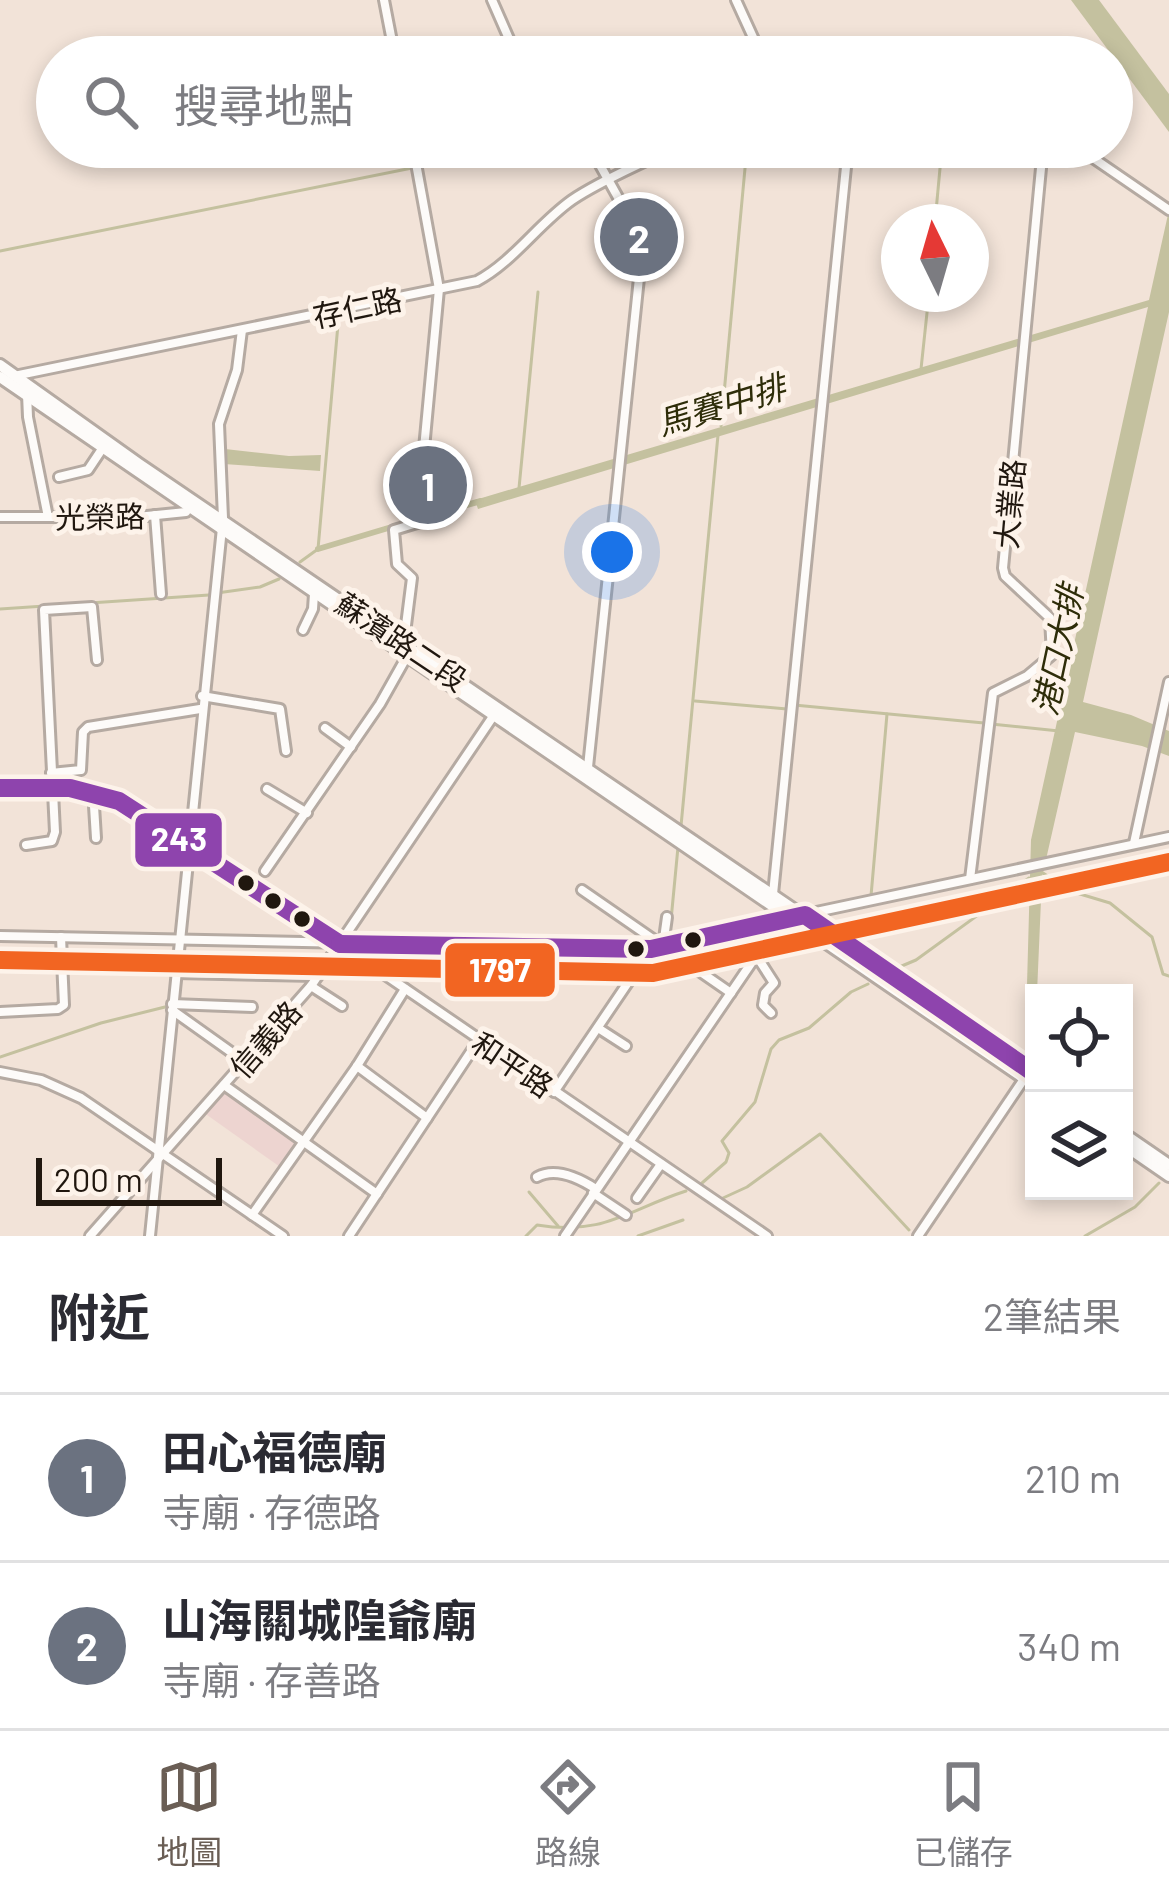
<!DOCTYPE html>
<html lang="zh-TW">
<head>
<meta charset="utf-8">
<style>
	body { margin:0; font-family:Barlow,"Noto Sans TC",sans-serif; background:#f7f7f7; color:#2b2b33 }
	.controls { position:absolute; right:36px; bottom:36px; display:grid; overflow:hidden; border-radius:0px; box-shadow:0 6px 18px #0003 }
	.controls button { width:108px; height:108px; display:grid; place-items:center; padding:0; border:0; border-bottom:3px solid #e1e1e2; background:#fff; color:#2b2b33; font:60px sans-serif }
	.compass { position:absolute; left:881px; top:204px; width:108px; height:108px; border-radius:50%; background:#fff; box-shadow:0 6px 18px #0003; rotate:355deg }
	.scale { position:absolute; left:36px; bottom:30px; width:186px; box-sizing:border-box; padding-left:12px; border:6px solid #20170f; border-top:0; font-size:33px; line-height:42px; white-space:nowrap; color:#20170f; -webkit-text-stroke:9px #fdf3ea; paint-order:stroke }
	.you { position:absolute; left:612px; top:552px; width:42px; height:42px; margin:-30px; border:9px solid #fff; border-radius:50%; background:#1a73e8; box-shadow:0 0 0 18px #1a73e833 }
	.badge { display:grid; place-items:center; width:78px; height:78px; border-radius:50%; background:#6a5e55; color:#fff; font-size:39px; font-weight:700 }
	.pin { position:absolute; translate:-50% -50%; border:6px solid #fff; box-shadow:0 3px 12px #0006 }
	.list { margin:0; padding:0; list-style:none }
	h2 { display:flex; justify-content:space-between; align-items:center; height:156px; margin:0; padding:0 48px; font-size:51px }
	h2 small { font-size:39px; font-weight:400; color:#7c7c81 }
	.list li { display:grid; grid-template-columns:78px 1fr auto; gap:36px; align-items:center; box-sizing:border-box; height:168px; padding:0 48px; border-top:3px solid #e1e1e2 }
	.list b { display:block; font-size:45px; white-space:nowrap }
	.list p { margin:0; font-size:39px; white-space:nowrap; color:#7c7c81 }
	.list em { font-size:39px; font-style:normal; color:#7c7c81 }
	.icon { flex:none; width:66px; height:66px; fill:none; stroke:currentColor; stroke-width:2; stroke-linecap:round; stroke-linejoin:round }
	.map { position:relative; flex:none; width:1169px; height:1236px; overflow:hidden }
	.search { position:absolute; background:#fff; box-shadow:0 6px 18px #0003; left:36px; right:36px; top:36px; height:132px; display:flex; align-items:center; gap:30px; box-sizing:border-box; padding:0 42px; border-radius:66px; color:#7c7c81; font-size:45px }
	.sheet { height:492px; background:#fff }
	nav { display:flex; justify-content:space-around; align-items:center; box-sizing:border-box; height:168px; border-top:3px solid #e1e1e2; background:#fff; font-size:33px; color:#7c7c81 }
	nav a { display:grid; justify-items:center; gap:6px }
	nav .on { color:#6a5e55 }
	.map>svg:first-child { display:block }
</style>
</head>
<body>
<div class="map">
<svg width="1169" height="1236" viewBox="0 0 1169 1236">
	<rect width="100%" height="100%" fill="#f2e3d8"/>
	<!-- green -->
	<polygon fill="#edd4d0" points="224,1085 302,1140 283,1169 200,1110"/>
	<!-- water -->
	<g fill="#c4c19f">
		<polygon points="1071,0 1099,0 1169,94 1169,132"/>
		<polygon points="1169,210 1169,312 1083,702 1131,715 1169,731 1169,756 1142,746 1075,732 1042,877 1034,1063 1025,1057 1031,840 1148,307 478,509 475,500 1149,300"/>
		<polygon points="225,449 289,456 321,455 320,471 224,464"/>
	</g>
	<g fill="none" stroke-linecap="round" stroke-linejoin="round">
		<!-- stream -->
		<g stroke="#c4c19f" stroke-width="3">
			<polyline points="379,0 390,57"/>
			<polyline points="408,147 426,239"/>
			<polyline points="935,222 942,147"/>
			<polyline points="0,251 412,168"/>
			<polyline points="921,369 929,294"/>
			<polyline points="721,426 747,147"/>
			<polyline points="519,488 538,292"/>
			<polyline points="300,562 318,549 339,313"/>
			<polyline points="217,593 260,587 279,579"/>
			<polyline points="0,609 209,595"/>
			<polyline points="695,701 787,709"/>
			<polyline points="794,705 984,723"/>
			<polyline points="991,724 1059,731"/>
			<polyline points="681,826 718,435"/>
			<polyline points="1043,873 1070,891 1110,903 1152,937 1163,974 1169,976"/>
			<polyline points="871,896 887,714"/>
			<polyline points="669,941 678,847"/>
			<polyline points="897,968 916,960 1029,878"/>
			<polyline points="0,1057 101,1023 169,1006"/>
			<polyline points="702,1183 726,1162 729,1153 722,1141 755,1102 771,1049 779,1040 809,1028 851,992 868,984"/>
			<polyline points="529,1192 558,1226"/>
			<polyline points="723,1198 747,1187 820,1134 909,1230"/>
			<path d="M 526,1236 L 537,1225 C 604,1236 627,1210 686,1191"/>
			<polyline points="638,1236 683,1220"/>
			<polyline points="1085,1236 1135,1207 1159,1183"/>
		</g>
		<!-- canal -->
		<g stroke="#c4c19f" stroke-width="6">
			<polyline points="413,520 481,501"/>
			<polyline points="318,549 395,526"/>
		</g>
		<defs>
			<g id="minor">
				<polyline points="384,0 395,57"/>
				<polyline points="492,0 517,57"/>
				<polyline points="736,0 762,57"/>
				<polyline points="1077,147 1169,210"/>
				<path d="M 14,376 L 477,281 C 513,262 538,224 572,200 C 603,179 640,165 674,147"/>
				<polyline points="27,394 28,417 48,517"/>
				<polyline points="59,477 88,470 102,449"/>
				<polyline points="155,515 161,594"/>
				<polyline points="0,517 137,517 186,512 192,503"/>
				<polyline points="303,630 313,609 314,594"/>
				<polyline points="202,696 280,709 286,751"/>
				<polyline points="325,728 351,747"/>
				<polyline points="588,767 639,278 650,236 630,219 590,147"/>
				<polyline points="51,773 81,770 83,732 88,727 200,709"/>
				<path d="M 0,788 C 40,785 80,782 117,799 L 340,944 L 767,1236"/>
				<polyline points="267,789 307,813"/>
				<polyline points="93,790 96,838"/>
				<polyline points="1134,843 1169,682"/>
				<polyline points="26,845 52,841 55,832 44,610 92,607 97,660"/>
				<polyline points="265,871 380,704 407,656 404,641 412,578 397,564 394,530 417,523 439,289 413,147"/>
				<polyline points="970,879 993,693 1027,676 1052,655 1050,618 1005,576 1003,568 1043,147"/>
				<polyline points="582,890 731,993"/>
				<polyline points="773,894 848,147"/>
				<polyline points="802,915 1169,837"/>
				<polyline points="0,936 651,949 787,917"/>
				<polyline points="663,946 667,917"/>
				<polyline points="756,955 774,983 765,993 763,1005 771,1013"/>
				<polyline points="657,958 666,948"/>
				<polyline points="176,973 318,976"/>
				<polyline points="311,986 342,1006"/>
				<polyline points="172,1004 252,1007"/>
				<polyline points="172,1010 245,1062"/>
				<polyline points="0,1012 58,1009 64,1005 61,937"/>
				<polyline points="598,1028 626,1046"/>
				<polyline points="357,1066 427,1118"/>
				<polyline points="0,1072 41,1080 81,1098 283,1236"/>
				<polyline points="224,1085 377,1194"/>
				<polyline points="554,1092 650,950"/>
				<path d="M 537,1177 C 555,1167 579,1178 596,1189"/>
				<polyline points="593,1193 626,1215"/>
				<polyline points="637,1198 661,1164"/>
				<polyline points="252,1215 357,1066 405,989"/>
				<polyline points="90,1236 311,986 496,712"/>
				<polyline points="150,1236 223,518 219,424 237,370 242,330"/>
				<polyline points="349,1236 478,1041"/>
				<polyline points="565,1236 780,921"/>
				<polyline points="918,1236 1026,1076"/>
			</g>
			<g id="major">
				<polyline points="0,365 139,464 1034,1073"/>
				<polyline points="0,377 1034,1085"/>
				<polyline points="1124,1134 1169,1165"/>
				<polyline points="1124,1145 1169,1176"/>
			</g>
		</defs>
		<!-- minor casing -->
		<use href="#minor" stroke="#b5aaa2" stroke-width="14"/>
		<!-- major casing -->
		<use href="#major" stroke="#b5aaa2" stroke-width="16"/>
		<!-- minor -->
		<use href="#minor" stroke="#fdfbf9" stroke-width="8"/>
		<!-- major -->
		<use href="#major" stroke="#fdfbf9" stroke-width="10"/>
		<defs>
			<g id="bus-1">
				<polyline points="0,788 70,788 119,801 340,944"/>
				<polyline points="340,944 651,949 805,915 1034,1073"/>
			</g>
			<polyline id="bus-2" points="0,960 653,973 1169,862"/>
		</defs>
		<!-- bus-1 casing -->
		<use href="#bus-1" stroke="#fdf3ea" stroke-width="27"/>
		<!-- bus-2 casing -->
		<use href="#bus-2" stroke="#fdf3ea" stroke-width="27"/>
		<!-- bus-1 -->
		<use href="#bus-1" stroke="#8e44ad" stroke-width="18"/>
		<!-- bus-2 -->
		<use href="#bus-2" stroke="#f26522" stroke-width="18"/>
	</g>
	<!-- markers -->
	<g fill="#20170f" stroke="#fdf3ea" stroke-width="4.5">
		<circle cx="246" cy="883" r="10"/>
		<circle cx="273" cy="901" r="10"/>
		<circle cx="302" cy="919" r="10"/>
		<circle cx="693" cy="940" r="10"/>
		<circle cx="636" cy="949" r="10"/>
	</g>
	<g text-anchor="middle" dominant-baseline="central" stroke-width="10" stroke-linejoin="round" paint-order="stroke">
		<!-- street labels -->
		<g font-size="30" fill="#20170f" stroke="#fdf3ea">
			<text transform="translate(357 307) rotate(-12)">存仁路</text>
			<text transform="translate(1009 504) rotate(-85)">大業路</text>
			<text transform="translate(100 516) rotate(-1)">光榮路</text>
			<text transform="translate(402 641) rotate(34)">蘇濱路二段</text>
			<text transform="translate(265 1039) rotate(-49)">信義路</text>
			<text transform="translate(513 1064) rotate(34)">和平路</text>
		</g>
		<!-- water labels -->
		<g font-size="33" font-style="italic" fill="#2e2d09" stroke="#fdf3ea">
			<text transform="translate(721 404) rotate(-17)">馬賽中排</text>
			<text transform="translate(1057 650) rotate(-78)">港口大排</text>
		</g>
	</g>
	<g stroke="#fdf3ea" stroke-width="4.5">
		<rect x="133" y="811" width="91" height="58" rx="12" fill="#8e44ad"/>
		<rect x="443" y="941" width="114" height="58" rx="12" fill="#f26522"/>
	</g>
	<g font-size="33" text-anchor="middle" font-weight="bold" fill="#fff">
		<text x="179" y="851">243</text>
		<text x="500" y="982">1797</text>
	</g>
</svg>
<div class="controls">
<button><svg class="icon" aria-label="locate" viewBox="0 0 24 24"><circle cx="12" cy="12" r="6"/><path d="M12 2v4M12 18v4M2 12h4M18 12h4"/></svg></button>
<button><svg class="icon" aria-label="layers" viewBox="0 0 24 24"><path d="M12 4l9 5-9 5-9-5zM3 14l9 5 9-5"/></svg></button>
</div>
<svg class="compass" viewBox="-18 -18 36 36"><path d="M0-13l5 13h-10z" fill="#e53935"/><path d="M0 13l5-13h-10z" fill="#7c7c81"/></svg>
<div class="scale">200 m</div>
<div class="you"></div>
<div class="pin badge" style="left:428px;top:485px;background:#6b7280">1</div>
<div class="pin badge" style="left:639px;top:237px;background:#6b7280">2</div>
<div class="search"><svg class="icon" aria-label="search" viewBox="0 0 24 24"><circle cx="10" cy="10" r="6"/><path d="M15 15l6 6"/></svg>搜尋地點</div>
</div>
<section class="sheet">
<h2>附近<small>2筆結果</small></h2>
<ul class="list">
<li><span class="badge" style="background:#6b7280">1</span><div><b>田心福德廟</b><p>寺廟 · 存德路</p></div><em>210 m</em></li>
<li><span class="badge" style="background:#6b7280">2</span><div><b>山海關城隍爺廟</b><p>寺廟 · 存善路</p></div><em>340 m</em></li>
</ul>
</section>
<nav>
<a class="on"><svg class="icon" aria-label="map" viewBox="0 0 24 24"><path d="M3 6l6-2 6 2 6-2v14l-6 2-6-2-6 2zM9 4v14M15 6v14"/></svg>地圖</a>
<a><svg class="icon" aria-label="directions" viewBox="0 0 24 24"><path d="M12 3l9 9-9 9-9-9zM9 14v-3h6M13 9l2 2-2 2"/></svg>路線</a>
<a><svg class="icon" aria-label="saved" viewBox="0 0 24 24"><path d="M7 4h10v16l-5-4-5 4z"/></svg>已儲存</a>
</nav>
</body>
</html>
